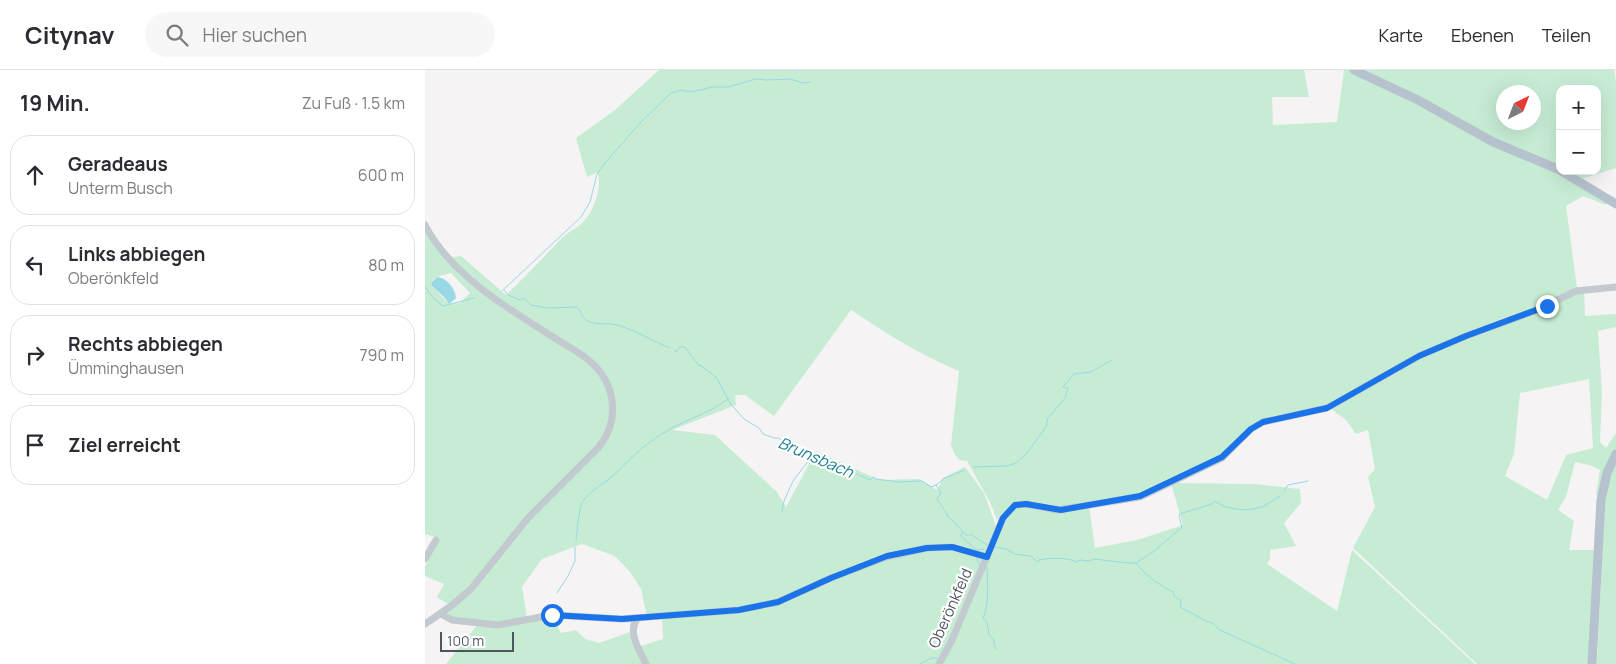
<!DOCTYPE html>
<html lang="de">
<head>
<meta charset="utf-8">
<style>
	body { margin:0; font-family:Manrope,sans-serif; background:#f7f7f7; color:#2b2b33 }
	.controls { position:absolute; right:15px; top:15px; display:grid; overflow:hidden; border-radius:10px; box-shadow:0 5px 20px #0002 }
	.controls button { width:45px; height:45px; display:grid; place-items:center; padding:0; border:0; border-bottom:1px solid #e1e1e2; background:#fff; color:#2b2b33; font:25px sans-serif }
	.compass { position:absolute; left:1071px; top:15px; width:45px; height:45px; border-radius:50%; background:#fff; box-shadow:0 5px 20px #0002; rotate:42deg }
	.scale { position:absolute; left:15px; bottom:12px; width:74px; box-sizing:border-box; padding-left:5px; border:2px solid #4c565f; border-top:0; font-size:14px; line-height:18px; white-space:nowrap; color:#4c565f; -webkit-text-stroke:4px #fff; paint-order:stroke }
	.stop { position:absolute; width:15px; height:15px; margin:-11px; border:4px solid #1a73e8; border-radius:50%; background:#fff }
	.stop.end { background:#1a73e8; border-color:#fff; box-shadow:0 1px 5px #0008 }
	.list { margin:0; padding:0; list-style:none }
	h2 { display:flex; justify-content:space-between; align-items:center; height:65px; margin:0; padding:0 20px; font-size:21px }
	h2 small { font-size:16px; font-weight:400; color:#7c7c81 }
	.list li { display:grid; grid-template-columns:32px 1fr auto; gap:15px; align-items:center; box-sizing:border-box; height:80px; margin:0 10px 10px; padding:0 10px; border:1px solid #e1e1e2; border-radius:20px }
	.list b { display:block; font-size:19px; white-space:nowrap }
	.list p { margin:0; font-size:16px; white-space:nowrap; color:#7c7c81 }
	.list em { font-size:16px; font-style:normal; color:#7c7c81 }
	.icon { flex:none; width:28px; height:28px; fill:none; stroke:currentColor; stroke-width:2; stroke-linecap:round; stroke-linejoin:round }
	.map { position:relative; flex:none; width:1191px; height:594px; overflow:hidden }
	header { display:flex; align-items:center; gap:30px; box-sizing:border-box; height:70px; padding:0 25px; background:#fff; border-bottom:1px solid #e1e1e2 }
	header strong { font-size:24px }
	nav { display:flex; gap:28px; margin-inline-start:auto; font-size:18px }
	.search { width:350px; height:45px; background:#f7f7f7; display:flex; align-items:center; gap:12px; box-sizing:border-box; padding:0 18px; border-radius:28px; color:#7c7c81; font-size:19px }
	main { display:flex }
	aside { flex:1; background:#fff }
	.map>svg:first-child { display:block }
</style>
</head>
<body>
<header>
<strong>Citynav</strong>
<div class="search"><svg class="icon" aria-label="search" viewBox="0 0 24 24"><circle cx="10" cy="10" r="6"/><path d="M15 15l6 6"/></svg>Hier suchen</div>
<nav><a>Karte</a><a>Ebenen</a><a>Teilen</a></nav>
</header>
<main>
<aside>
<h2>19 Min.<small>Zu Fuß · 1.5 km</small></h2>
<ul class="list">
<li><svg class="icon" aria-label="ahead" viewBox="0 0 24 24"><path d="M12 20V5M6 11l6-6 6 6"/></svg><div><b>Geradeaus</b><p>Unterm Busch</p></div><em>600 m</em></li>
<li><svg class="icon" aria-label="left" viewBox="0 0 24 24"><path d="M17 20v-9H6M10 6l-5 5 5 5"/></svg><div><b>Links abbiegen</b><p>Oberönkfeld</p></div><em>80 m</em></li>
<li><svg class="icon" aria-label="right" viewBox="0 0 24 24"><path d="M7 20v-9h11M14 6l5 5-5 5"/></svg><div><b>Rechts abbiegen</b><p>Ümminghausen</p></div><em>790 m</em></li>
<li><svg class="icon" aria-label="arrive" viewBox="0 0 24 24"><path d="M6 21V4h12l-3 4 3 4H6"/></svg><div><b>Ziel erreicht</b></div></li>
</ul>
</aside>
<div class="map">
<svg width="1191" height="594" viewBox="0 0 1191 594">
	<rect width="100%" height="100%" fill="#f5f3f3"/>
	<!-- green -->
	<g fill="#c7ecd4" fill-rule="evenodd">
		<path d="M 234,0 L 879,0 L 884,27 L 847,27 L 848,55 L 912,52 L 919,0 L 929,0 L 993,30 L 1068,72 L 1133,100 L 1184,130 L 1181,135 L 1158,126 L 1141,136 L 1152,218 L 1159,221 L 1160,246 L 1191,244 L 1191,257 L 1173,261 L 1177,322 L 1175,372 L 1181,378 L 1191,363 L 1191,379 L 1180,401 L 1173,425 L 1171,424 L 1175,400 L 1164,395 L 1150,392 L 1141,427 L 1133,440 L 1149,451 L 1144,480 L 1171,480 L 1164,594 L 1052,594 L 928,478 L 950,437 L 943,407 L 950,399 L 943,360 L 931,364 L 921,350 L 905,338 L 912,333 L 897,340 L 838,352 L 826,359 L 797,388 L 723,423 L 697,430 L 659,436 L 664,436 L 670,478 L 712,470 L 758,455 L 746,413 L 830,414 L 875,419 L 876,433 L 859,453 L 871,476 L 845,480 L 845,488 L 842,494 L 912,541 L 927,480 L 1050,594 L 515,594 L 528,571 L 579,448 L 592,434 L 589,434 L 578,447 L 575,457 L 565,432 L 542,391 L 535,390 L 530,385 L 526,375 L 534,301 C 495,285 461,263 426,240 L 349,346 L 320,325 L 310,325 L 311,335 L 247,360 L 290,365 L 352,422 L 361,437 L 391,381 L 454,410 L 494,409 L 512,420 L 518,408 L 540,397 L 559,423 L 572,459 L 561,486 L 528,475 L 503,476 L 461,485 L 353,530 L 313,539 L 222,546 L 216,519 L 205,502 L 190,486 L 157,474 L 117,489 L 97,517 L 102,549 C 75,554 44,555 18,544 C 52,521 72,487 99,456 C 118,434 141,414 160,391 L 94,456 L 73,486 L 45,519 L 26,536 L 12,527 L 19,514 L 0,506 L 0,497 L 14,468 L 0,464 L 0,156 L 22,188 L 36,186 L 81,225 C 100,207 118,188 136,169 C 141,164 146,161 151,158 C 168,146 177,121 173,102 L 162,107 L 151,68 L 190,40 ZM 26,203 L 45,223 L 35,233 L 24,234 L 6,215 C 8,206 18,205 26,203 ZM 1164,309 L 1168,378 L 1141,385 L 1122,430 L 1080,406 L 1089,384 L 1095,323 Z"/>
		<path d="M 935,0 L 1189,0 L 1191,11 L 1191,98 L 1153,110 L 1139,101 L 1172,101 L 1172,19 L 1135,19 L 1135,99 L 1068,71 ZM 1078,22 L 1108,22 L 1108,52 L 1078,52 Z"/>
		<polygon points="1191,390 1191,594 1172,594 1180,427 1183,408"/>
		<polygon points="527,477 562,487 514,594 21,594 53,554 127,545 136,563 151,560 160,569 174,573 208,561 213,577 238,569 237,546 353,532 461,487"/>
	</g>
	<!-- water -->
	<path fill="#99d8e5" d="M 12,207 C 22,208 30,218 31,228 L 24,234 L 20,228 L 6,215 L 7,212 Z"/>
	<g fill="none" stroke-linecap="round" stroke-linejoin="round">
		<!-- stream -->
		<g stroke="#99d8e5" stroke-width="1">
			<polyline points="0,216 8,228 18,236 49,228"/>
			<path d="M 79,220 L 83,225 L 95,230 L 99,228 L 106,235 L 123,238 L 152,237 C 156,241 157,247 161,250 C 170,256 181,252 191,255 C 209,259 227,271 245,278"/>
			<polyline points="77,221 156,147 165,132 172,104 180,93 215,53 246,23 256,20 266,22 287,17 303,17 331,9 341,10 365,9 378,13 385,12"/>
			<path d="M 250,281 L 251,282 L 255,277 L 260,277 L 274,296 L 275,295 L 291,307 L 305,333 L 319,349 L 334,358 L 338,364 L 349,368 L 353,368 L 363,374 L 366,374 L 386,383 L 387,385 L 399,388 L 401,392 C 409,393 416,399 424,399 C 431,405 438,406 445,410 L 448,407 L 451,409 L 475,412 L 497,411 L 506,417 L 511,415 L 516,423 L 512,429 L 522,444 L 522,446 C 529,450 535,461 543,466 L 545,464 L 562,475"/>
			<polyline points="549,397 582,396 591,393 602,383 621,357 623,348 640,328 643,318 638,317 649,304 666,302 687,290"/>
			<polyline points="511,415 520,408 539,400"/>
			<polyline points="859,421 863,415 883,411"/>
			<polyline points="357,441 359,431 368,411 387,386"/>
			<polyline points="537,463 536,466 551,480 559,479"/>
			<path d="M 151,470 C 152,462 154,438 157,433 C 165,419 182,413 192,402 C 207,387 223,371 242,361 C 262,349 285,343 303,329"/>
			<path d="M 570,477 L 581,479 L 590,484 L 605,486 L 613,492 L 614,490 C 622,488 643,487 652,492 L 655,490 L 664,491 L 669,489 L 703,493 L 711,493 L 728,482 L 757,457 L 754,446 L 755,444 L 787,434 L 790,431 C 802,441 828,442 841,435 C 846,432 850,429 855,426"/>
			<polyline points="552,488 555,496"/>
			<path d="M 711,493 C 720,505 734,515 748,522 L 749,526 L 756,531 L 755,537 L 781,551 L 787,553 L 795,560 L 870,594"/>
			<path d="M 562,496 C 562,512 565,533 558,548 L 562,552 L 564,565 L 569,569 L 569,574 L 572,580"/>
			<polyline points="132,523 143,506 150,491 150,477"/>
			<polyline points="495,594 506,588 513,588"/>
		</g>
		<!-- minor -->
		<g stroke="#c2cad0" stroke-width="7">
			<path d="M 0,155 C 16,186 42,209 70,229 C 90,243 111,256 131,269 C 144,277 158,284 169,295 C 192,318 194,353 173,378 L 103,448 L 46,519 L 26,536 L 0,554"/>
			<polyline points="0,489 11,470"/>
			<polyline points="16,544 27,550 73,555 127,545 197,549 314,540 353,532 406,508 461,487 502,478 527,477 562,487"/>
			<path d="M 212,549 C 202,562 215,581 221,594"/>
			<polyline points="514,594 527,570 578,448 590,435 601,434 632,440 715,427 797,388 826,359 838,352 902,338 994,286 1041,266 1110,241 1151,221 1191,217"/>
		</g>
		<!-- major -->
		<g stroke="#b6c3ce" stroke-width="9">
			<polyline points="929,0 993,30 1068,72 1135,100"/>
			<polyline points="1136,101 1191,134"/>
			<polyline points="1167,594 1176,430 1182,403 1191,384"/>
		</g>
	</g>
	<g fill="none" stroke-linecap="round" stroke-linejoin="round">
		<!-- route -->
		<polyline stroke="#1a73e8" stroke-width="6" points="127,545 197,549 314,540 353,532 406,508 462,486 502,478 527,477 562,487 578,448 590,435 601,434 636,440 715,426 797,387 826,359 838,352 902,338 994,286 1041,266 1122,236"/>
	</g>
	<g text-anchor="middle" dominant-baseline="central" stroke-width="4.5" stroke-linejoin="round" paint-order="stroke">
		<!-- street labels -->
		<g font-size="15" fill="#4c565f" stroke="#fff">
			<text transform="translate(525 538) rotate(-66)">Oberönkfeld</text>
		</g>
		<!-- water labels -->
		<g font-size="16" font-style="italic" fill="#1a7f94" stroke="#fff">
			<text transform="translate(391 387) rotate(23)">Brunsbach</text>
		</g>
	</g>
</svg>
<div class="controls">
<button>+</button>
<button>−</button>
</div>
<svg class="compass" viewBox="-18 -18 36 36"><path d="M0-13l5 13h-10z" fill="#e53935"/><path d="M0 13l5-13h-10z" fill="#7c7c81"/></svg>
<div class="scale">100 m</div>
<div class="stop" style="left:127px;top:545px"></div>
<div class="stop end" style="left:1122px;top:236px"></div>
</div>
</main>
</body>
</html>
